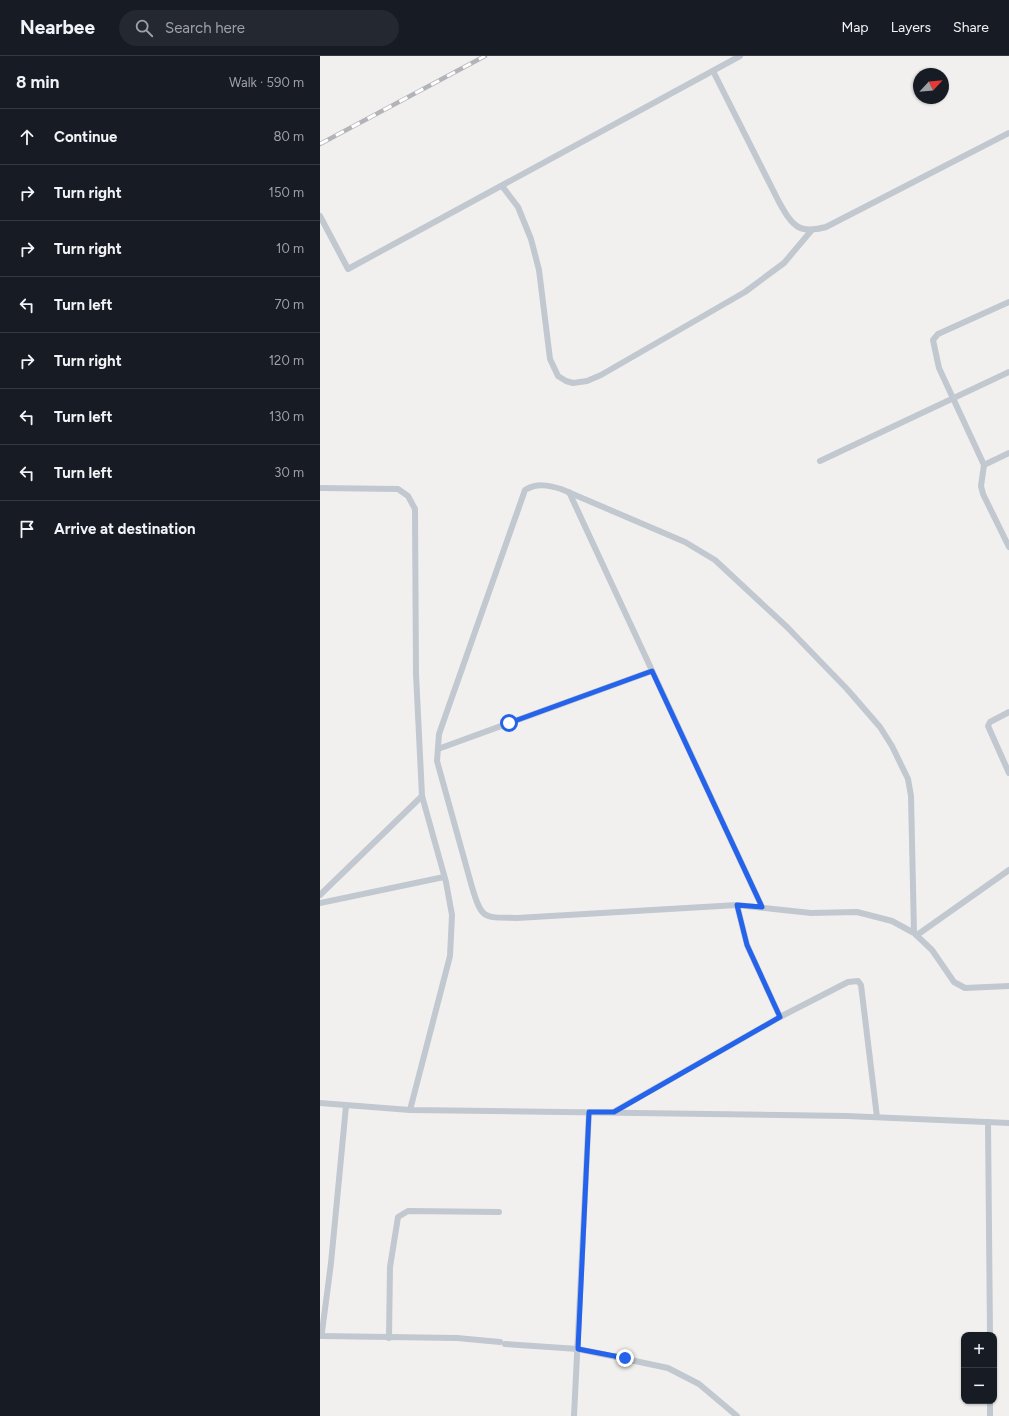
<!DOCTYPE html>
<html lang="en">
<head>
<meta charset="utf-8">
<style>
	body { margin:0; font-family:Figtree,sans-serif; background:#242831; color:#f1f3f6 }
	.controls { position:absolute; right:12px; bottom:12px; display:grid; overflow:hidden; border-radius:8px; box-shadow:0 1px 3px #0004 }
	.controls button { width:36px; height:36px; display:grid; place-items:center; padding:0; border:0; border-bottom:1px solid #363941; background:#171b24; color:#f1f3f6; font:20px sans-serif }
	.compass { position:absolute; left:593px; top:12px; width:36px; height:36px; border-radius:50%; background:#171b24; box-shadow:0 1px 3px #0004; rotate:64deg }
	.stop { position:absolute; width:12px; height:12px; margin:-9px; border:3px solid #2563eb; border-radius:50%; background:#fff }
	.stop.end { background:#2563eb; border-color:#fff; box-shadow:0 1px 4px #0008 }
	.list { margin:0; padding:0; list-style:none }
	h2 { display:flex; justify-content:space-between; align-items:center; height:52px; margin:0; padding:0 16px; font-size:17px }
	h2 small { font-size:13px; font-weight:400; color:#9ea1a6 }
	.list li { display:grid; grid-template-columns:26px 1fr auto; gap:12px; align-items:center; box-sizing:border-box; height:56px; padding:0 16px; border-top:1px solid #363941 }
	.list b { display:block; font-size:15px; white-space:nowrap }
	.list em { font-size:13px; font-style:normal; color:#9ea1a6 }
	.icon { flex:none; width:22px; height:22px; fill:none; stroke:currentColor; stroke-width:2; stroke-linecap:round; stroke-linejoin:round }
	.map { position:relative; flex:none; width:689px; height:1360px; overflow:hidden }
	header { display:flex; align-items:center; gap:24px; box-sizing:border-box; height:56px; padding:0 20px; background:#171b24; border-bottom:1px solid #363941 }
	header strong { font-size:19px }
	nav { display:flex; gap:22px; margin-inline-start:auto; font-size:14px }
	.search { width:280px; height:36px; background:#242831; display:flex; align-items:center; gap:10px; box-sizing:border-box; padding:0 14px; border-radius:22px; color:#9ea1a6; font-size:15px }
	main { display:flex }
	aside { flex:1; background:#171b24 }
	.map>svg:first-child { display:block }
</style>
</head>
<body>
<header>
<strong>Nearbee</strong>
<div class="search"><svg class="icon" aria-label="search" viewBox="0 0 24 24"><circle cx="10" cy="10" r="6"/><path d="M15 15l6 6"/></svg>Search here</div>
<nav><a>Map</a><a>Layers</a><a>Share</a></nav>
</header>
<main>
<aside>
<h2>8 min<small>Walk · 590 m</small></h2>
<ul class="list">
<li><svg class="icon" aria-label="ahead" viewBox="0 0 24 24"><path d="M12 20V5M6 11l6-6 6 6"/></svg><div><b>Continue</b></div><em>80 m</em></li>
<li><svg class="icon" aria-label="right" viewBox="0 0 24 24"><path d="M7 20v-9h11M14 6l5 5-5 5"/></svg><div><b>Turn right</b></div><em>150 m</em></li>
<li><svg class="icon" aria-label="right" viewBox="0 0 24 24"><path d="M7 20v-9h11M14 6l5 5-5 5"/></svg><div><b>Turn right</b></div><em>10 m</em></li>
<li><svg class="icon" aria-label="left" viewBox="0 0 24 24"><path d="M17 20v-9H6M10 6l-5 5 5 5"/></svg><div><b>Turn left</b></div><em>70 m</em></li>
<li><svg class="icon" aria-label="right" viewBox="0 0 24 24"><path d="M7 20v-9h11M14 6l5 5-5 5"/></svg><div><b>Turn right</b></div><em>120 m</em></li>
<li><svg class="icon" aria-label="left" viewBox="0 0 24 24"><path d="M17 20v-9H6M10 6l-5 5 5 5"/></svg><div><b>Turn left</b></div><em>130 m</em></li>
<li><svg class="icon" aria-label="left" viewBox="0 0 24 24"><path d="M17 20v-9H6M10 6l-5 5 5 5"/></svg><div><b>Turn left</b></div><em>30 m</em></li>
<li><svg class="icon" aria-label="arrive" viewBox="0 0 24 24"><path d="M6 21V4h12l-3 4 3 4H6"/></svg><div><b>Arrive at destination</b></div></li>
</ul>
</aside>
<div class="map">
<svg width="689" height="1360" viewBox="0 0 689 1360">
	<rect width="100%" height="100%" fill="#f1f0ef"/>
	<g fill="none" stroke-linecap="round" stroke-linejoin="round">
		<!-- service -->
		<g stroke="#c2c8cf" stroke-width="6">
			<path d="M 393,15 L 459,146 C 472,169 478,179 506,171 L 689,77"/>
			<polyline points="182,130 198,151 211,183 219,214 230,303 238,320 246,325 253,327 267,325 281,319 425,236 464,207 491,175"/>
			<polyline points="0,160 28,213 420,0"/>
			<polyline points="689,246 618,278 613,284 619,312 664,409 661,430 663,438 689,491"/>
			<polyline points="500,405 689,316"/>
			<polyline points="664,409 689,397"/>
			<polyline points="0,432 78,433 88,440 95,453 96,618 102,740 126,826 132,859 130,900 90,1054"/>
			<polyline points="249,436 442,851"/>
			<polyline points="689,656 670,666 668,670 689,717"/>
			<polyline points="118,693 332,615"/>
			<polyline points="0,839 102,740"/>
			<polyline points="0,847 124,821"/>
			<polyline points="417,849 427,889 460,961"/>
			<path d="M 594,877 L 591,740 L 588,723 L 572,690 L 560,671 L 527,633 L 467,571 L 395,504 L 365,486 L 241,433 C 228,429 217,427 205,434 L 119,678 L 117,705 L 152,831 C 162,865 164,861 197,862 L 417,849 L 491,857 L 537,856 L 572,865 L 594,877 L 612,894 L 634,926 L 645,932 L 689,930"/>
			<polyline points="597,879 689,814"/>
			<polyline points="0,1047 90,1054 527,1060 689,1067"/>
			<polyline points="295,1055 460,961 528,926 538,925 541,929 557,1061"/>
			<polyline points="668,1066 670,1279"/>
			<polyline points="0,1278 2,1276 11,1207 26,1050"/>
			<polyline points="0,1280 137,1282 180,1286"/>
			<polyline points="69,1282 70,1211 78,1161 88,1155 179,1156"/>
			<polyline points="185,1288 258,1293 348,1312 379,1328 417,1360"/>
			<polyline points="670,1345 670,1360"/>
			<polyline points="254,1360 269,1056"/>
		</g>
		<defs>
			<polyline id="rail" points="0,88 165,0"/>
		</defs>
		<!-- rail casing -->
		<use href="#rail" stroke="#b2b4b8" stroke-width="4.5"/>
		<!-- rail -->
		<use href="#rail" stroke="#fff" stroke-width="3" stroke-dasharray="9" stroke-linecap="butt"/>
	</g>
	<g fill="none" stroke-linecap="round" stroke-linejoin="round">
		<!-- route -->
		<polyline stroke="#2563eb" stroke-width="5" points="189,667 332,615 442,851 417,849 427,889 460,961 294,1056 269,1056 258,1293 305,1302"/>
	</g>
</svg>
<div class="controls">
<button>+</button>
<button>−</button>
</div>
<svg class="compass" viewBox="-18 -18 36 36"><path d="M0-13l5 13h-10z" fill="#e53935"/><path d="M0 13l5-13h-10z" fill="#9ea1a6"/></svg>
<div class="stop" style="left:189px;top:667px"></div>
<div class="stop end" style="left:305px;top:1302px"></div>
</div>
</main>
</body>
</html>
